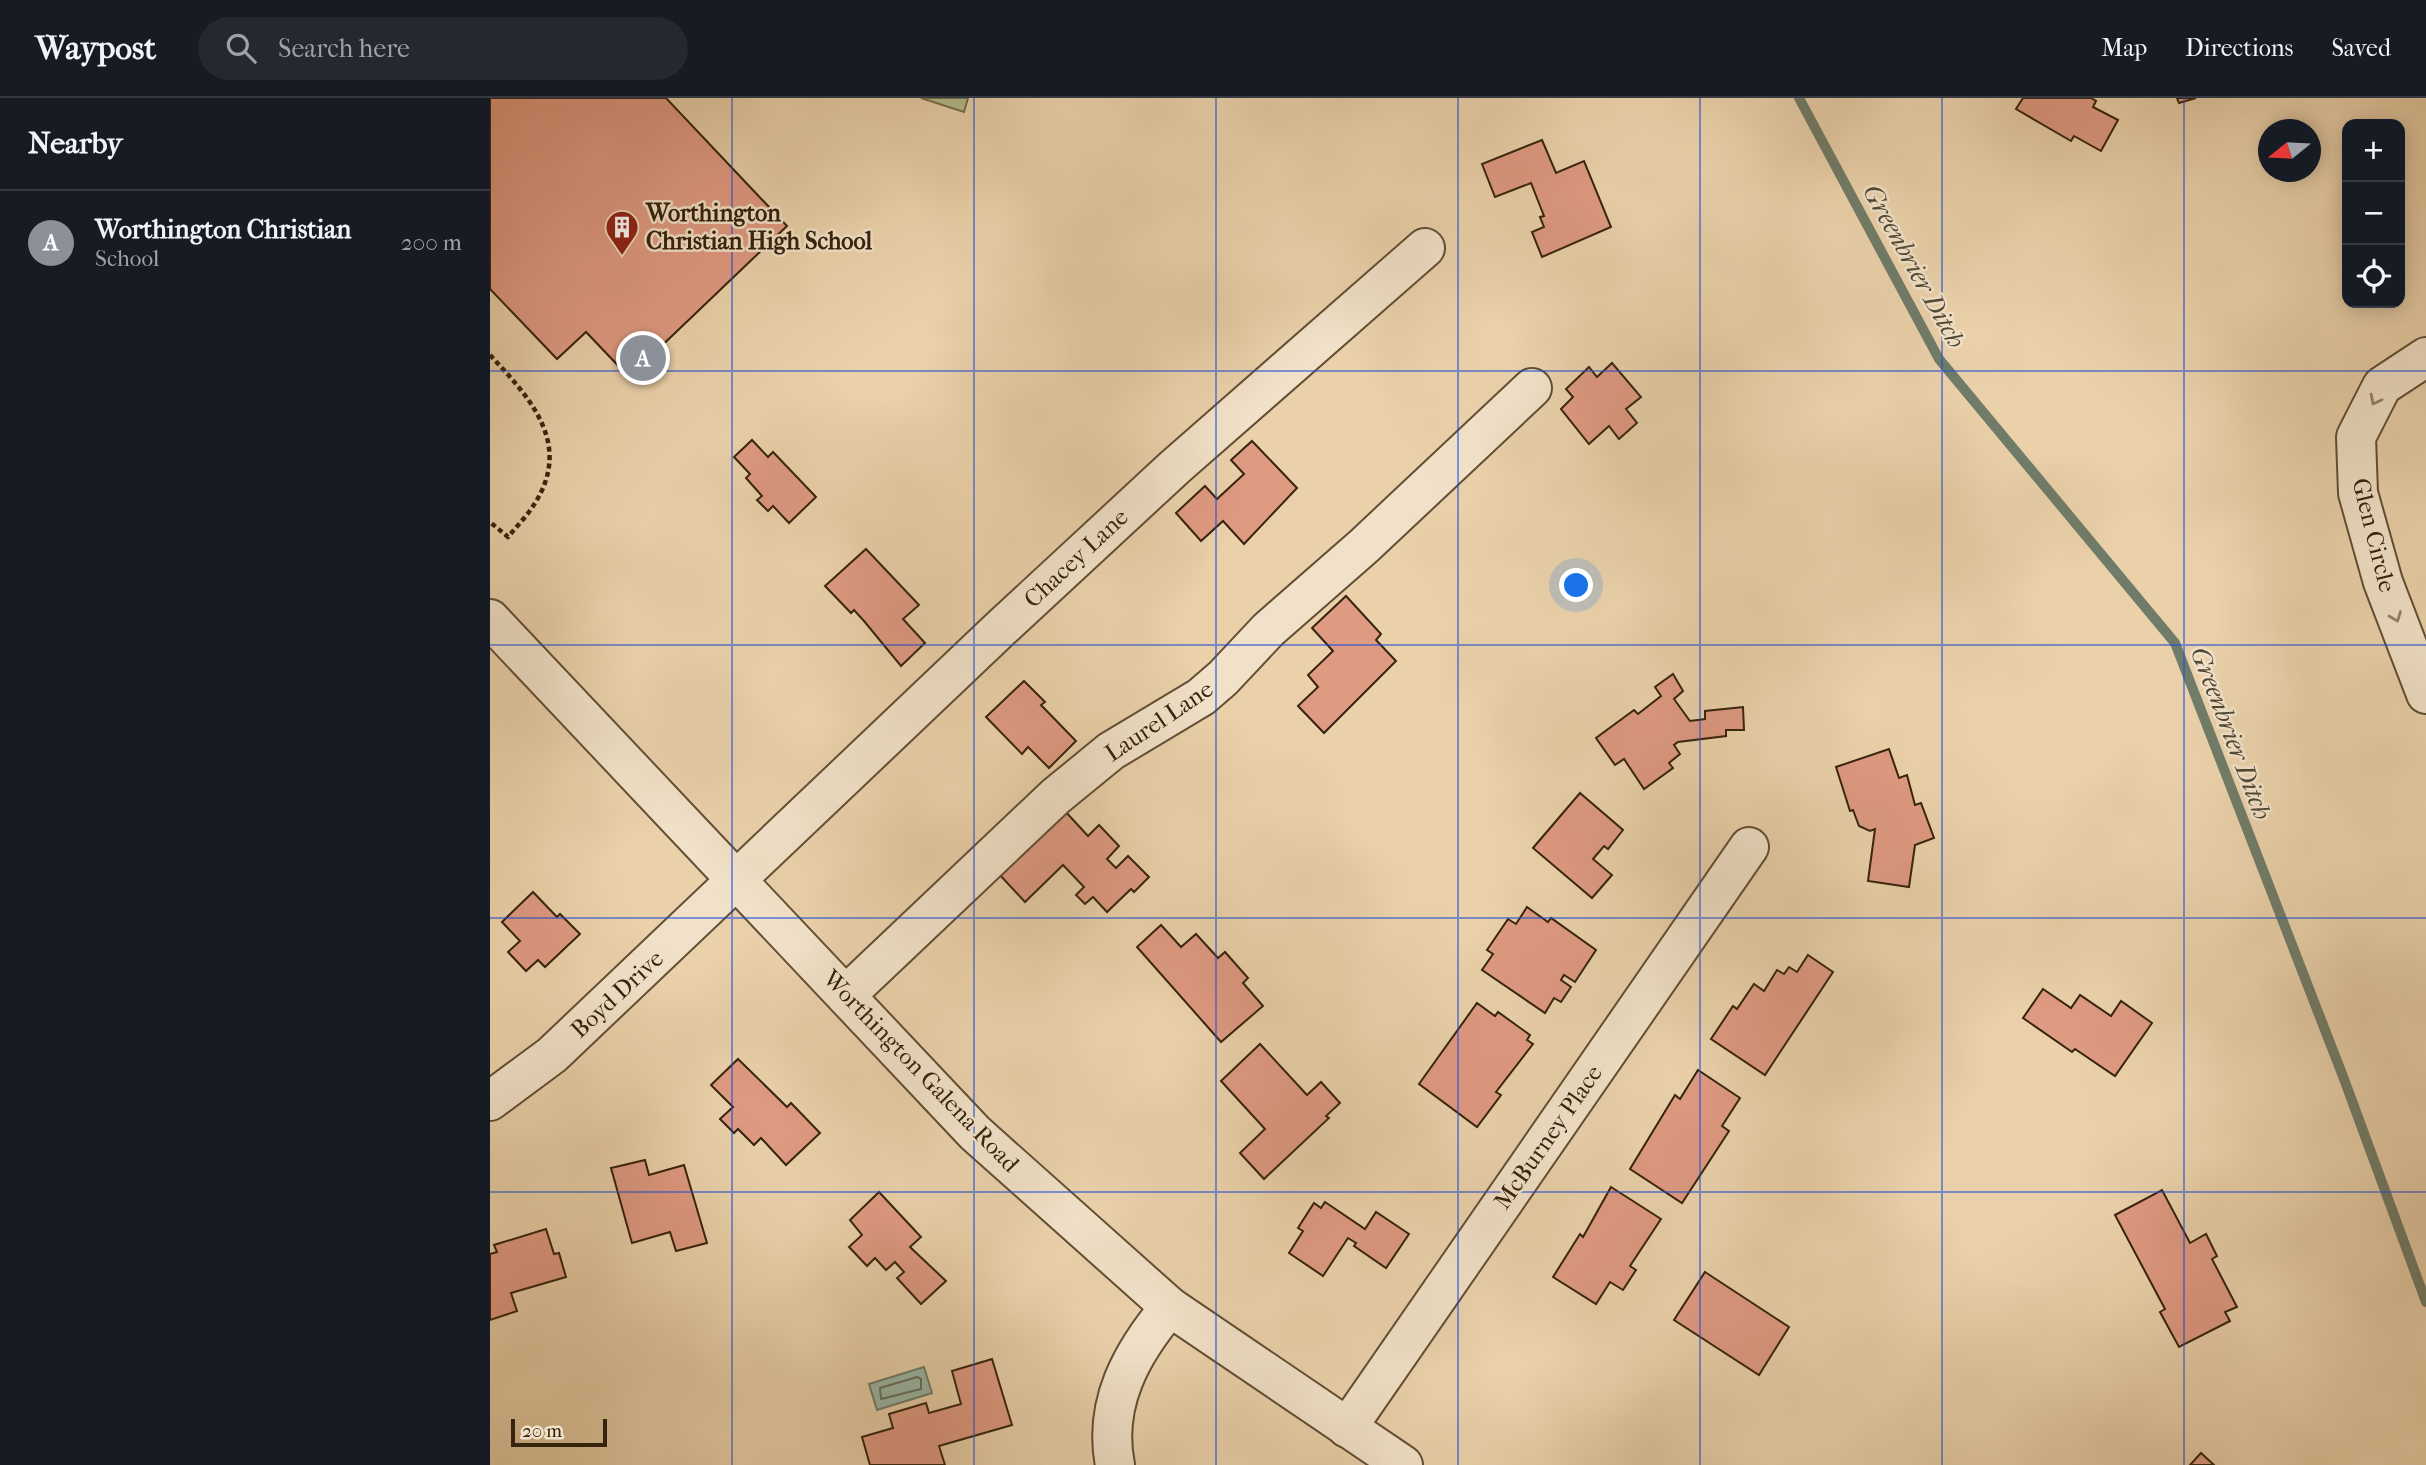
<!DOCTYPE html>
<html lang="en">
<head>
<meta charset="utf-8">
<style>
	body { margin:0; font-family:"IM FELL French Canon",serif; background:#242831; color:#f1f3f6 }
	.controls { position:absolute; right:21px; top:21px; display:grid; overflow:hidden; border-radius:14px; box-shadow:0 4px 18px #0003 }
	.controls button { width:63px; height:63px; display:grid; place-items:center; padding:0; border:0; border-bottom:2px solid #363941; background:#171b24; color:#f1f3f6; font:35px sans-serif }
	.compass { position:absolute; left:1768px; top:21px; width:63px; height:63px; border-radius:50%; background:#171b24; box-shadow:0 4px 18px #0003; rotate:252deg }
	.scale { position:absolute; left:21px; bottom:18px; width:96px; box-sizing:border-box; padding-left:7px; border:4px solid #35230d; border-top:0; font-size:19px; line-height:24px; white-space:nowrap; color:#35230d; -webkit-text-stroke:5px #f1e1c8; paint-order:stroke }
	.you { position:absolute; left:1087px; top:488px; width:24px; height:24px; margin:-18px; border:5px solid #fff; border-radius:50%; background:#1a73e8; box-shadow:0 0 0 10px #1a73e833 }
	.badge { display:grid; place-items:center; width:46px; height:46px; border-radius:50%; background:#8c9099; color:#fff; font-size:23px; font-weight:700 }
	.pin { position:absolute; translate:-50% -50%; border:4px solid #fff; box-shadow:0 2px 7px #0006 }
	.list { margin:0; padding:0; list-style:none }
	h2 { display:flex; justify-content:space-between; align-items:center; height:91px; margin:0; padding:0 28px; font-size:30px }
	h2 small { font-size:23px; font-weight:400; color:#9ea1a6 }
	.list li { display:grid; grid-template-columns:46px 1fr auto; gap:21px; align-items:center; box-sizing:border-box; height:105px; padding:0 28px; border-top:2px solid #363941 }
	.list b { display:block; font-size:26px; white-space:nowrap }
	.list p { margin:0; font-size:23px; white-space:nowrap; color:#9ea1a6 }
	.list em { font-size:23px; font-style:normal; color:#9ea1a6 }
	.icon { flex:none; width:38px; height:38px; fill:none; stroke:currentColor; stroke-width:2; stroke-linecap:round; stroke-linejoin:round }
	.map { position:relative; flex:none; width:1936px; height:1367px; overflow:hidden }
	header { display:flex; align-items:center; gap:42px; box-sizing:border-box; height:98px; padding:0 35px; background:#171b24; border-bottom:2px solid #363941 }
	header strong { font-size:33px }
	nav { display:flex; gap:38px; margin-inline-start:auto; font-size:24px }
	.search { width:490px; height:63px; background:#242831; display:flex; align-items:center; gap:18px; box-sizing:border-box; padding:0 24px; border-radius:38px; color:#9ea1a6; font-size:26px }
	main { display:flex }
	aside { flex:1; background:#171b24 }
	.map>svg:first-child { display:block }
</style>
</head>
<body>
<header>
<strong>Waypost</strong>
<div class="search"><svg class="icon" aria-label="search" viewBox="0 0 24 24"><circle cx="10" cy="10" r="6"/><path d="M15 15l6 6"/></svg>Search here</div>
<nav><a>Map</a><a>Directions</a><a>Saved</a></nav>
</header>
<main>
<aside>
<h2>Nearby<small></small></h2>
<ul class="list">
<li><span class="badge">A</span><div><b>Worthington Christian</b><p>School</p></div><em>200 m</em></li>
</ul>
</aside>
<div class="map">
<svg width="1936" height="1367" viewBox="0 0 1936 1367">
	<rect width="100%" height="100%" fill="#ead1aa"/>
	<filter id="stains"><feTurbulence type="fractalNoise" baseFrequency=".00286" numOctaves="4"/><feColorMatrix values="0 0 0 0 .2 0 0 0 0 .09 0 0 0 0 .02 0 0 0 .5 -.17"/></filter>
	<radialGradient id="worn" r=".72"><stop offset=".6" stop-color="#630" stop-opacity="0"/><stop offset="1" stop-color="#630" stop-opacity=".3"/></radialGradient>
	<!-- green -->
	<polygon fill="#b4bc8b" stroke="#74704c" stroke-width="2" points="431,0 478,0 474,14"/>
	<!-- water -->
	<polygon fill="#98b7a7" stroke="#707c69" stroke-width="2" points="434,1269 442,1295 387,1312 379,1286"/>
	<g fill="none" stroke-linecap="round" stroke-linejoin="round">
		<!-- shore -->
		<polygon stroke="#666d5a" stroke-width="2" points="427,1279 431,1281 431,1291 391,1301 390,1290"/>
		<!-- stream -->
		<polyline stroke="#707c69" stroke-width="10" points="1309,0 1449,261 1685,545 1854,981 1936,1204"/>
	</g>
	<!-- building -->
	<g fill="#df9a82" stroke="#35230d" stroke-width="2">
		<polygon points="0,0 176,0 297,128 139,279 96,234 67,261 0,191"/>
		<polygon points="1533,0 1601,0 1606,3 1603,9 1628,22 1611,53 1584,38 1581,43 1526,11"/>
		<polygon points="1687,0 1706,0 1689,5"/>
		<polygon points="1052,42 1066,75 1094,63 1121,129 1052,159 1042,134 1054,129 1050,119 1054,118 1041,85 1005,99 992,66"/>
		<polygon points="1122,265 1151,299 1136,311 1147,325 1129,341 1119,328 1099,346 1071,311 1083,299 1076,291 1099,269 1107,279"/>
		<polygon points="262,342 278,359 283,354 326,399 299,425 283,408 278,413 267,402 272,398 256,380 260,376 244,359"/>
		<polygon points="762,343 807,390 754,446 733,423 711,443 686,415 715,388 727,401 754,376 741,362"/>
		<polygon points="376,451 429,507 413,521 435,545 411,568 374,523 364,512 361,515 335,488"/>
		<polygon points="856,498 891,536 886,542 906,563 834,635 808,608 828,589 818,577 843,553 822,530"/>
		<polygon points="1183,576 1193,593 1184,601 1200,623 1215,621 1215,613 1253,609 1254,632 1236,632 1236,638 1188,644 1184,647 1190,656 1179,665 1183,670 1154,691 1134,661 1125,667 1106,640 1144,612 1148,616 1171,598 1165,589"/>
		<polygon points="534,583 555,604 551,607 586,643 559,670 538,649 532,656 496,619"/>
		<polygon points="1399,651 1409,680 1417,677 1425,707 1431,705 1444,740 1425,747 1419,789 1378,783 1385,731 1380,733 1369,728 1363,712 1360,713 1346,669"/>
		<polygon points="1090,695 1133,732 1118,751 1114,748 1103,761 1122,777 1102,800 1043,750"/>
		<polygon points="574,712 598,738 609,727 629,748 617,761 626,770 638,758 659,779 644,794 641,791 617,814 603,799 595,806 586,797 594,789 573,767 535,804 508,775"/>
		<polygon points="43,794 67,819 70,816 90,836 55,869 48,862 36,873 18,854 30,843 12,824"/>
		<polygon points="1037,809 1058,824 1061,820 1106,852 1085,884 1074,877 1071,882 1081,889 1071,904 1064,900 1055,915 992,872 1003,856 997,852 1018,821 1026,826"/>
		<polygon points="671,827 691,849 706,836 728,860 735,854 758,880 753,885 773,908 731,944 647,849"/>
		<polygon points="1318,857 1343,874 1275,977 1221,941 1243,908 1247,911 1264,886 1274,893 1287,872 1294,876 1299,869 1307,874"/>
		<polygon points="1553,891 1581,910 1590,897 1621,918 1631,903 1662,925 1625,978 1585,951 1582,954 1533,920"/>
		<polygon points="987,905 1005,918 1008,914 1040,937 1037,942 1043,946 1006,994 1011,997 987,1029 929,986"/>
		<polygon points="770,946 817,997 831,984 850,1005 836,1018 839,1020 774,1081 750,1055 775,1031 731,983"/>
		<polygon points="248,961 297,1009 301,1005 330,1035 296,1067 271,1040 264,1047 248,1031 244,1035 230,1021 243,1009 221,987"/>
		<polygon points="1208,972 1250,1000 1232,1028 1239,1033 1192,1105 1140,1071 1185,997 1190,1001"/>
		<polygon points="155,1062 159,1077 194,1067 217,1145 186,1153 180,1134 142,1145 121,1070"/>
		<polygon points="1121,1089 1171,1121 1140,1168 1146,1172 1133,1192 1120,1184 1106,1206 1063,1179 1090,1136 1093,1139"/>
		<polygon points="1672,1092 1700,1145 1716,1136 1727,1158 1722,1161 1747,1209 1735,1214 1740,1223 1689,1249 1670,1214 1675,1211 1625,1117"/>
		<polygon points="389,1094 431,1139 420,1149 456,1183 431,1206 407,1180 414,1174 405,1164 396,1172 385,1160 377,1168 359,1149 372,1137 360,1122"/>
		<polygon points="835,1104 875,1131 886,1114 919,1136 896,1170 864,1148 866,1145 858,1140 833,1178 799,1155 813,1133 808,1130 824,1105 831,1110"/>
		<polygon points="56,1131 64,1156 69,1155 76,1179 21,1195 27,1213 0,1222 0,1156 7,1154 4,1147"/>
		<polygon points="1215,1174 1299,1229 1269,1277 1184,1222"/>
		<polygon points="502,1261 522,1327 449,1348 455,1367 380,1367 372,1339 403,1330 399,1316 436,1305 439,1315 471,1306 462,1273"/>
		<polygon points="1711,1355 1724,1367 1700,1367"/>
	</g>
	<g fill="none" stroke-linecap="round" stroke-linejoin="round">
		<defs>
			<g id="minor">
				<polyline points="1936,259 1892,288 1866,339 1868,395 1893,484 1936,596"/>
				<polyline points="356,897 566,698 621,653 711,599 733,580 778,532 874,448 1042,290"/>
				<polyline points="0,1003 62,957 509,532 685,369 935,150"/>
				<polyline points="857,1330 1259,749"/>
				<path d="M 625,1367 C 613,1306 641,1255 680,1209"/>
			</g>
			<polyline id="tertiary" points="0,521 485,1035 680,1209 913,1367"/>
		</defs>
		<!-- minor casing -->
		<use href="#minor" stroke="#624e34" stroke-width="42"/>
		<!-- tertiary casing -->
		<use href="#tertiary" stroke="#624e34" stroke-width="42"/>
		<!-- path -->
		<path stroke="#35230d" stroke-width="4.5" stroke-dasharray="5 3.5" stroke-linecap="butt" d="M 0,257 C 39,299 83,345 45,405 C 38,417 27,428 18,439 L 0,424"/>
		<!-- minor -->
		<use href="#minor" stroke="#f1e1c8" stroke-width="38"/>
		<!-- tertiary -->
		<use href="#tertiary" stroke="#f1e1c8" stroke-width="38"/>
	</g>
	<!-- one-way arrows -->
	<defs><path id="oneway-chevron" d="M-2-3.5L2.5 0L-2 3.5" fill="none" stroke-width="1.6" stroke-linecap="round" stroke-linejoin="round" transform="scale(1.75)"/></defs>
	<g stroke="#93826a">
		<use href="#oneway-chevron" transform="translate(1885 302) rotate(117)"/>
		<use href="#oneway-chevron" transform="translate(1906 519) rotate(69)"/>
	</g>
	<!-- grid -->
	<path fill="none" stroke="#1d4ed8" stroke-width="2" stroke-opacity="0.55" d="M 242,0 L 242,1367M 484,0 L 484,1367M 726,0 L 726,1367M 968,0 L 968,1367M 1210,0 L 1210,1367M 1452,0 L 1452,1367M 1694,0 L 1694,1367M 0,273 L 1936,273M 0,547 L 1936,547M 0,820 L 1936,820M 0,1094 L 1936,1094"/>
	<!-- icons -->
	<defs>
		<symbol id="building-pin" viewBox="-11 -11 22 30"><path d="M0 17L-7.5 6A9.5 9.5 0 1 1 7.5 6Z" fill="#8f2418" stroke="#f1e1c8"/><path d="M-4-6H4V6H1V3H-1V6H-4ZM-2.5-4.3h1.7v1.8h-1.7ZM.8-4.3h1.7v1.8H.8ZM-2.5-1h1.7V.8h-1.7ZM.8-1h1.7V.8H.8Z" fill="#fff"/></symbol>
	</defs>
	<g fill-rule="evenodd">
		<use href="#building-pin" x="113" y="110" width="38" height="52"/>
	</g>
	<g text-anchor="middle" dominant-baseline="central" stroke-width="5" stroke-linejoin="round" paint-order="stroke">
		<!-- poi labels -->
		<g font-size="24" font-weight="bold" fill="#35230d" stroke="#f1e1c8" text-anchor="start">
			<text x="156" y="115">Worthington<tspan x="156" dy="28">Christian High School</tspan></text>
		</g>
		<!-- street labels -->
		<g font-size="24" fill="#35230d" stroke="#f1e1c8">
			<text transform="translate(1884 437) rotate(76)">Glen Circle</text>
			<text transform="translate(586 460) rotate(-43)">Chacey Lane</text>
			<text transform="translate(669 623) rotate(-34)">Laurel Lane</text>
			<text transform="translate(127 896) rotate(-43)">Boyd Drive</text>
			<text transform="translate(431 973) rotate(46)">Worthington Galena Road</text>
			<text transform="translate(1058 1039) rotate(-55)">McBurney Place</text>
		</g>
		<!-- water labels -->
		<g font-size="26" font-style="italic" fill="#4e4834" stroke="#f1e1c8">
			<text transform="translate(1424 168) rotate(61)">Greenbrier Ditch</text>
			<text transform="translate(1741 635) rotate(69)">Greenbrier Ditch</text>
		</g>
	</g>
	<rect width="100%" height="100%" filter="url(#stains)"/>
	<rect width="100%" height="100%" fill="url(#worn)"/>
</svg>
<div class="controls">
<button>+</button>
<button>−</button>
<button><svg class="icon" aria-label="locate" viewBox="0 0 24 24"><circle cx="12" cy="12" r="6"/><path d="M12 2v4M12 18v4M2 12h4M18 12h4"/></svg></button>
</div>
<svg class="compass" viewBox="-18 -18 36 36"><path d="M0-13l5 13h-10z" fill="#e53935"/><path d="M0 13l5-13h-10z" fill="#9ea1a6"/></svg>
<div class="scale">20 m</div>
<div class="you"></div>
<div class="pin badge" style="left:153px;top:260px">A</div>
</div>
</main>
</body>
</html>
